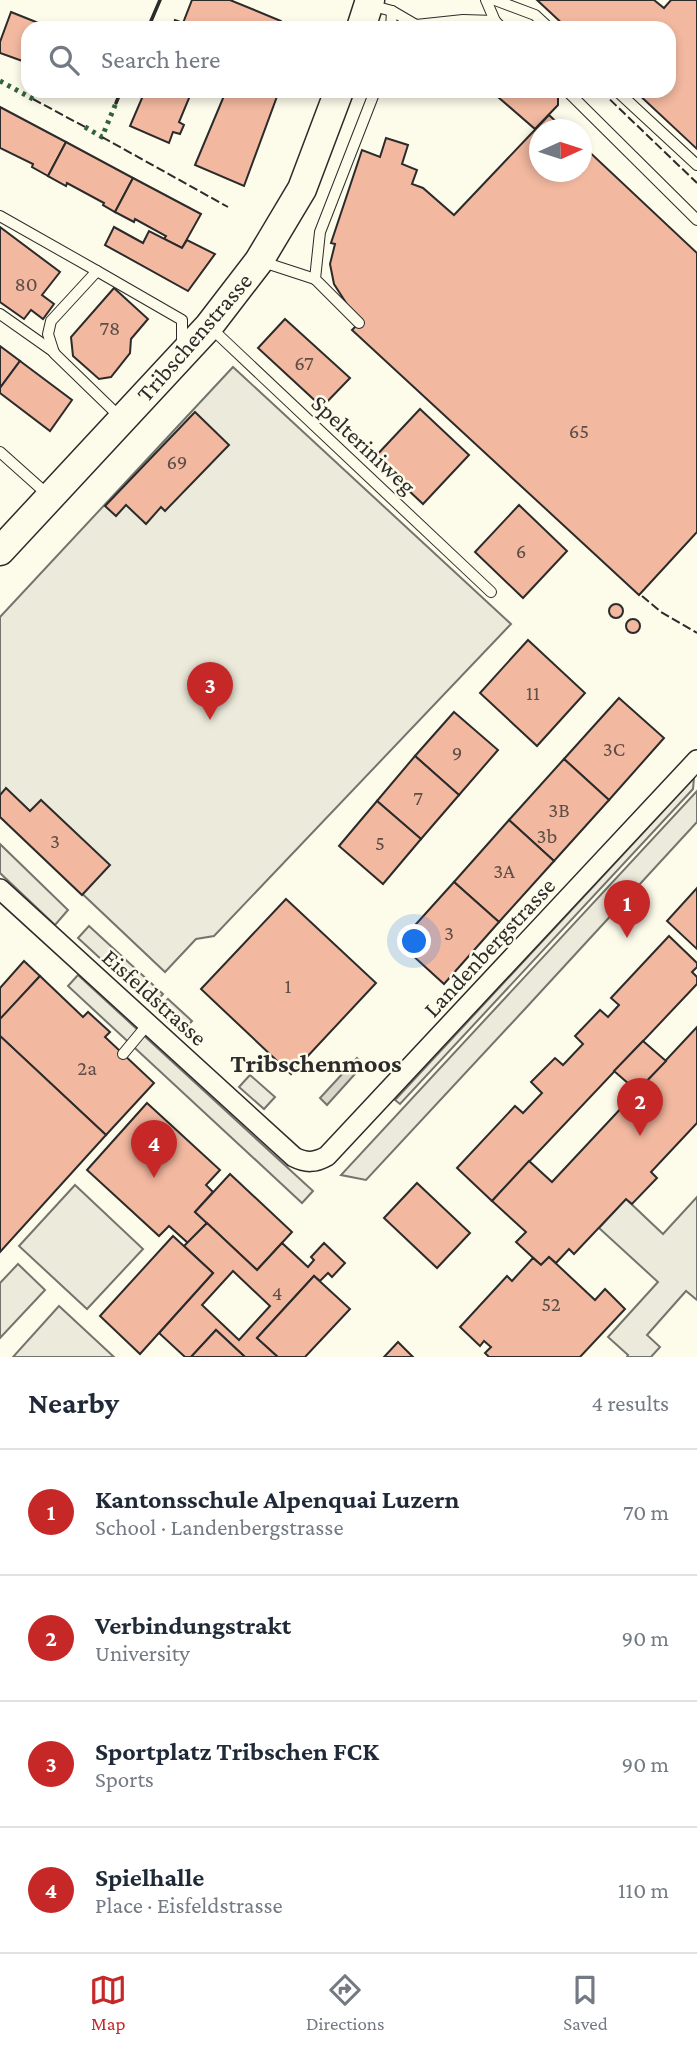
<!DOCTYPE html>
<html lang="en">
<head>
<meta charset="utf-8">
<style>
	body { margin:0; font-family:"Crimson Pro",serif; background:#f6f6f7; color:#1f2937 }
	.compass { position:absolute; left:529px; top:119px; width:63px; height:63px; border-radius:50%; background:#fff; box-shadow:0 4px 10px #0003; rotate:87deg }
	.you { position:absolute; left:415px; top:942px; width:24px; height:24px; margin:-18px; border:5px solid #fff; border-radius:50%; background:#1a73e8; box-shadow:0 0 0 10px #1a73e833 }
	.badge { display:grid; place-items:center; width:46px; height:46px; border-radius:50%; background:#c62828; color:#fff; font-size:23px; font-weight:700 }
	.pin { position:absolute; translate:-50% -58px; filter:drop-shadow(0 2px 4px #0008) }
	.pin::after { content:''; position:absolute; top:37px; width:24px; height:21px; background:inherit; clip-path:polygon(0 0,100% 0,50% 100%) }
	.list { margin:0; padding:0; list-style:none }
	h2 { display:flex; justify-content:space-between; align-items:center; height:91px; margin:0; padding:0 28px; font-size:30px }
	h2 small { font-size:23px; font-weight:400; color:#747a83 }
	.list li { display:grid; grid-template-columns:46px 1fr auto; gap:21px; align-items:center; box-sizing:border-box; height:126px; padding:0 28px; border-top:2px solid #e0e1e3 }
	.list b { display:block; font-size:26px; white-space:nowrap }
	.list p { margin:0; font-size:23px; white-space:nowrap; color:#747a83 }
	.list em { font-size:23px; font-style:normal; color:#747a83 }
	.icon { flex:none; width:38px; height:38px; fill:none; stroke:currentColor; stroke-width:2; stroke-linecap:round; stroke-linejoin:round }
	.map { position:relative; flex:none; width:697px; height:1357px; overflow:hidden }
	.search { position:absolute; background:#fff; box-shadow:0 4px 10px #0003; left:21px; right:21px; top:21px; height:77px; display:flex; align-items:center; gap:18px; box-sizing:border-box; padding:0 24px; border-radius:21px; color:#747a83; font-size:26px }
	.sheet { height:595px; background:#fff }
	nav { display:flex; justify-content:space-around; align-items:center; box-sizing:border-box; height:98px; border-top:2px solid #e0e1e3; background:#fff; font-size:19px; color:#747a83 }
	nav a { display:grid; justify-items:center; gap:4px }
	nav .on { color:#c62828 }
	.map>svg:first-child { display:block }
</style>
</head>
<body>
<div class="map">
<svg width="697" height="1357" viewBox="0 0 697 1357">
	<rect width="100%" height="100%" fill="#fdfbea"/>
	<!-- green -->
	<g fill="#ecebdb" stroke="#74746e" stroke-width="2">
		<polygon points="233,367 511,624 214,936 196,939 165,972 0,816 0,617"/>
		<polygon points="75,1185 143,1249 87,1309 19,1246"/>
		<polygon points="18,1264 45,1290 0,1338 0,1283"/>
		<polygon points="59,1306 114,1357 13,1357"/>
	</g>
	<!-- parking -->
	<g fill="#eceadb" stroke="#74746e" stroke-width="2">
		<polygon points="694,778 693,789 400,1104 395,1100"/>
		<polygon points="697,791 697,822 524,1010 366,1180 341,1175"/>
		<polygon points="0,844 68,910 55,925 0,873"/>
		<polygon points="89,926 163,994 152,1006 78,938"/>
		<polygon points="78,975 313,1191 302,1203 68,986"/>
		<polygon points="168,999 192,1021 181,1033 157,1011"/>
		<polygon points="250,1075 275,1097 264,1109 239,1087"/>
		<polygon points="697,1197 697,1300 686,1291 647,1335 660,1347 651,1357 627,1357 628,1355 608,1337 658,1282 599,1228 626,1199 663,1234"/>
	</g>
	<!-- water -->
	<polygon fill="#d8d7c9" stroke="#74746e" stroke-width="2" points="357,1058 364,1064 327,1105 320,1098"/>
	<!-- building -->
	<g fill="#f2b8a0" stroke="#2b2b2b" stroke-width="2" fill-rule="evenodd">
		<polygon points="192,0 230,0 281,21 284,28 172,28 175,20 183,23"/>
		<polygon points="537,0 654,0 664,8 671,0 697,0 697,149 635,91 669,91 669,28 567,28"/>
		<polygon points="11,12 51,28 28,28 28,63 0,53 0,42"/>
		<polygon points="145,91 192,91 179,122 184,125 180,134 173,132 169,143 130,126"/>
		<polygon points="226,91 279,91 244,186 195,165"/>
		<polygon points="491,91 558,91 558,105 535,129"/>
		<polygon points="0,107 66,142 48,176 32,167 33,164 0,148"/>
		<polygon points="549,115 565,130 540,130 540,172 582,172 582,145 697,253 697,532 639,595 352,330 359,323 334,284 330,264 335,244 331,243 362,150 380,157 386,138 408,145 402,164 417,170 412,184 423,188 454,215"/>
		<polygon points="66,142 133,178 115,212 103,205 104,203 67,183 66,186 48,176"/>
		<polygon points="133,178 201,214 182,248 164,239 166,236 135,219 134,222 115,212"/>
		<polygon points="0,227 60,272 42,295 54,304 43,319 31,310 24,319 0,302"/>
		<polygon points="114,227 143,243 149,231 182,248 187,240 215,254 188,291 105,245"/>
		<polygon points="114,288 148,319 131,339 130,353 111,377 99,379 73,356 71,337"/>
		<polygon points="285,319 350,378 322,407 258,348"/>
		<polygon points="0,346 20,361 0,388"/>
		<polygon points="20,361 72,400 50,431 0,393 0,388"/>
		<polygon points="420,409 469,455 423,504 374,458"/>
		<polygon points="195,412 229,445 165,511 161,507 146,524 126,505 116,516 105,506"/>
		<polygon points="519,505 567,551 523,598 475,552"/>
		<circle cx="616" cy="611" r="7"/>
		<circle cx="633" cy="626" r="7"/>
		<polygon points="528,640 585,693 537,746 480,693"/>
		<polygon points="619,698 664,738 609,800 564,759"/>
		<polygon points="454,712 498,750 459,795 415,756"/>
		<polygon points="415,756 459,795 421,839 377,801"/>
		<polygon points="564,759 609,800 554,861 509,820"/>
		<polygon points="6,788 30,811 41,800 110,865 82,895 0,817 0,795"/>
		<polygon points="377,801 421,839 383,884 339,846"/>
		<polygon points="509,820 554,861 499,922 454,882"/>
		<polygon points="454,882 499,922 444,984 399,943"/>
		<polygon points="697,888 697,949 667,921"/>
		<polygon points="286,899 376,983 291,1074 201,989"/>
		<polygon points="669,936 697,963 697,967 692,972 697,977 697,984 492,1201 457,1168 515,1106 523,1113 542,1093 531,1082 555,1058 563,1065 583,1044 575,1036 600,1010 608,1017 619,1005 611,998"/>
		<polygon points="24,961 40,976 0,1020 0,988"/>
		<polygon points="40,976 83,1017 88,1012 110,1032 105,1037 154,1083 106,1135 0,1036 0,1019"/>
		<polygon points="697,1027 697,1123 651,1172 657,1178 632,1204 626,1199 574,1254 569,1249 556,1263 549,1257 541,1265 516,1242 526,1232 492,1201 529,1161 552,1182"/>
		<polygon points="0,1036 106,1135 0,1252"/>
		<polygon points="643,1041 666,1061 637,1091 614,1071"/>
		<polygon points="147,1103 220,1170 206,1185 213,1192 195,1212 207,1223 188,1243 169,1226 159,1236 87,1170"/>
		<polygon points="230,1174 292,1232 257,1270 195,1212"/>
		<polygon points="417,1183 470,1233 437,1268 384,1218"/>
		<path d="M 207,1223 L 257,1270 L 282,1243 L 308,1267 L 314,1260 L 311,1257 L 324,1243 L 345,1263 L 332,1277 L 328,1273 L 320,1281 L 314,1276 L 257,1338 L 278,1357 L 245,1357 L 216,1330 L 191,1357 L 185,1357 L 159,1333 L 213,1273 L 184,1246 ZM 233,1271 L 270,1306 L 239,1340 L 202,1305 Z"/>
		<polygon points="173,1236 213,1273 140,1354 100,1316"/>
		<polygon points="549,1257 595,1300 605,1289 625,1309 580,1357 489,1357 485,1353 491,1347 484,1341 480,1346 460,1327 507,1276 512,1281 533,1258 541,1265"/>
		<polygon points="314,1276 350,1309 305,1357 278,1357 257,1338"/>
		<polygon points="216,1330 245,1357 191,1357"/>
		<polygon points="398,1342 413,1357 384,1357"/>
	</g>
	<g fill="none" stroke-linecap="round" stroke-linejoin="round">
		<defs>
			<g id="lane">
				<polyline points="486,0 495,21"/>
				<polyline points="495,0 535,15 549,28"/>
				<polyline points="370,5 392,11 416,25 463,20 495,21 502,28"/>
				<polyline points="391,28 392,11"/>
				<polyline points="567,91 697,220"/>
				<polyline points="617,91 697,165"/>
				<polyline points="0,216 97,271"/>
				<polyline points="263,262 315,279"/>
				<polyline points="0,314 54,352"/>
				<polyline points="359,323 315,279 320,232 375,91"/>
				<polyline points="211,328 491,592"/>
				<polyline points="122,419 54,353 48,334 51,321 97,271 182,320 182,345"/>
				<polyline points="0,452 47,494"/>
				<polyline points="123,1054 148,1024"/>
			</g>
			<path id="street" d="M 0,889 L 294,1157 C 306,1163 315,1163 327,1156 L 697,760"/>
			<g id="secondary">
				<polyline points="361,28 370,0"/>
				<polyline points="0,551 209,326 259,261 302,189 339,91"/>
			</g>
		</defs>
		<!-- lane casing -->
		<use href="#lane" stroke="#2b2b2b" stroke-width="12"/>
		<!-- street casing -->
		<use href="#street" stroke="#2b2b2b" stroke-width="22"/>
		<!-- secondary casing -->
		<use href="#secondary" stroke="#2b2b2b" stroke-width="31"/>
		<!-- lane -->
		<use href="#lane" stroke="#fdfbea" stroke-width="10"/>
		<!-- street -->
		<use href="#street" stroke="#fdfbea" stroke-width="19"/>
		<!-- secondary -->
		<use href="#secondary" stroke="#fdfbea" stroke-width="28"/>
		<!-- hedge -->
		<g stroke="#34623c" stroke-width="5" stroke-dasharray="3.5 5" stroke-linecap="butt">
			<polyline points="0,81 33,99"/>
			<polyline points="85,127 102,137 116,103"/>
		</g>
		<!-- fence -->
		<g stroke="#2b2b2b" stroke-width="2" stroke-dasharray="9 3.5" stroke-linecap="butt">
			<polyline points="601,91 697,183"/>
			<polyline points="33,99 85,127"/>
			<polyline points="102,137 228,207"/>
			<polyline points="642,596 661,612 697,633"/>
		</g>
		<!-- wall -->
		<g stroke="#2b2b2b" stroke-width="3.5">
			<polyline points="148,28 160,0"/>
			<polyline points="116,103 121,91"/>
		</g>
	</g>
	<g text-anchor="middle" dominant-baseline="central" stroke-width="5" stroke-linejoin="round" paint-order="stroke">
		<!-- number labels -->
		<g font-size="21" fill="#5d4e48">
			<text x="26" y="284">80</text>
			<text x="110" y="328">78</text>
			<text x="304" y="363">67</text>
			<text x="579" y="431">65</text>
			<text x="177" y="462">69</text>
			<text x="521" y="551">6</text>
			<text x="533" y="693">11</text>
			<text x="614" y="749">3C</text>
			<text x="457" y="753">9</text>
			<text x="418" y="798">7</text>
			<text x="559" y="810">3B</text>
			<text x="547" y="836">3b</text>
			<text x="55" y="841">3</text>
			<text x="380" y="843">5</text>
			<text x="504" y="871">3A</text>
			<text x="449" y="933">3</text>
			<text x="288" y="986">1</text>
			<text x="87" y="1068">2a</text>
			<text x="277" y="1293">4</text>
			<text x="551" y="1304">52</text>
		</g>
		<!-- street labels -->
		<g font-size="24" fill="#2b2b2b" stroke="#fdfbea">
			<text transform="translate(194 337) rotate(-49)">Tribschenstrasse</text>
			<text transform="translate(364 444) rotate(43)">Spelteriniweg</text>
			<text transform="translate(489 947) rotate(-47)">Landenbergstrasse</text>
			<text transform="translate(155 997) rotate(42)">Eisfeldstrasse</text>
		</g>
		<!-- neighbourhood labels -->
		<g font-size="26" font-weight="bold" fill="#2b2b2b" stroke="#fdfbea">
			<text x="316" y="1063">Tribschenmoos</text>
		</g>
	</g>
</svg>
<svg class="compass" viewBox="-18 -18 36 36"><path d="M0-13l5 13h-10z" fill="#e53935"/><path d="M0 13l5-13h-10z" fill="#747a83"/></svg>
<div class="you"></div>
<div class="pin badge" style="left:627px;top:938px">1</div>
<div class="pin badge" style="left:640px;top:1136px">2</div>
<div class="pin badge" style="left:210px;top:720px">3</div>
<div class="pin badge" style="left:154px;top:1178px">4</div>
<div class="search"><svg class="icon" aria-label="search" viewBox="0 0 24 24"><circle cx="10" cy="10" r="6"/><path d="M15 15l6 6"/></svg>Search here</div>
</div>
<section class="sheet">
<h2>Nearby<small>4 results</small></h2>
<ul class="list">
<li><span class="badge">1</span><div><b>Kantonsschule Alpenquai Luzern</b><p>School · Landenbergstrasse</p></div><em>70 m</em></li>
<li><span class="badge">2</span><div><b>Verbindungstrakt</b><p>University</p></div><em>90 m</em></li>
<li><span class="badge">3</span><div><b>Sportplatz Tribschen FCK</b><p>Sports</p></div><em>90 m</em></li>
<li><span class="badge">4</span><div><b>Spielhalle</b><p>Place · Eisfeldstrasse</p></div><em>110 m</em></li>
</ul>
</section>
<nav>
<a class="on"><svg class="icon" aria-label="map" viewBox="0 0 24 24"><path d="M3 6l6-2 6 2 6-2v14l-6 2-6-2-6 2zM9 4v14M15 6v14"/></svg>Map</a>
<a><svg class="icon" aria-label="directions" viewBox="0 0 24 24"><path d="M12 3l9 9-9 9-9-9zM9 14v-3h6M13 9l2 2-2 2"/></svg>Directions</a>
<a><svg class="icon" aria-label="saved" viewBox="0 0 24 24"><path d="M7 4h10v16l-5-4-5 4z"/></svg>Saved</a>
</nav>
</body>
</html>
